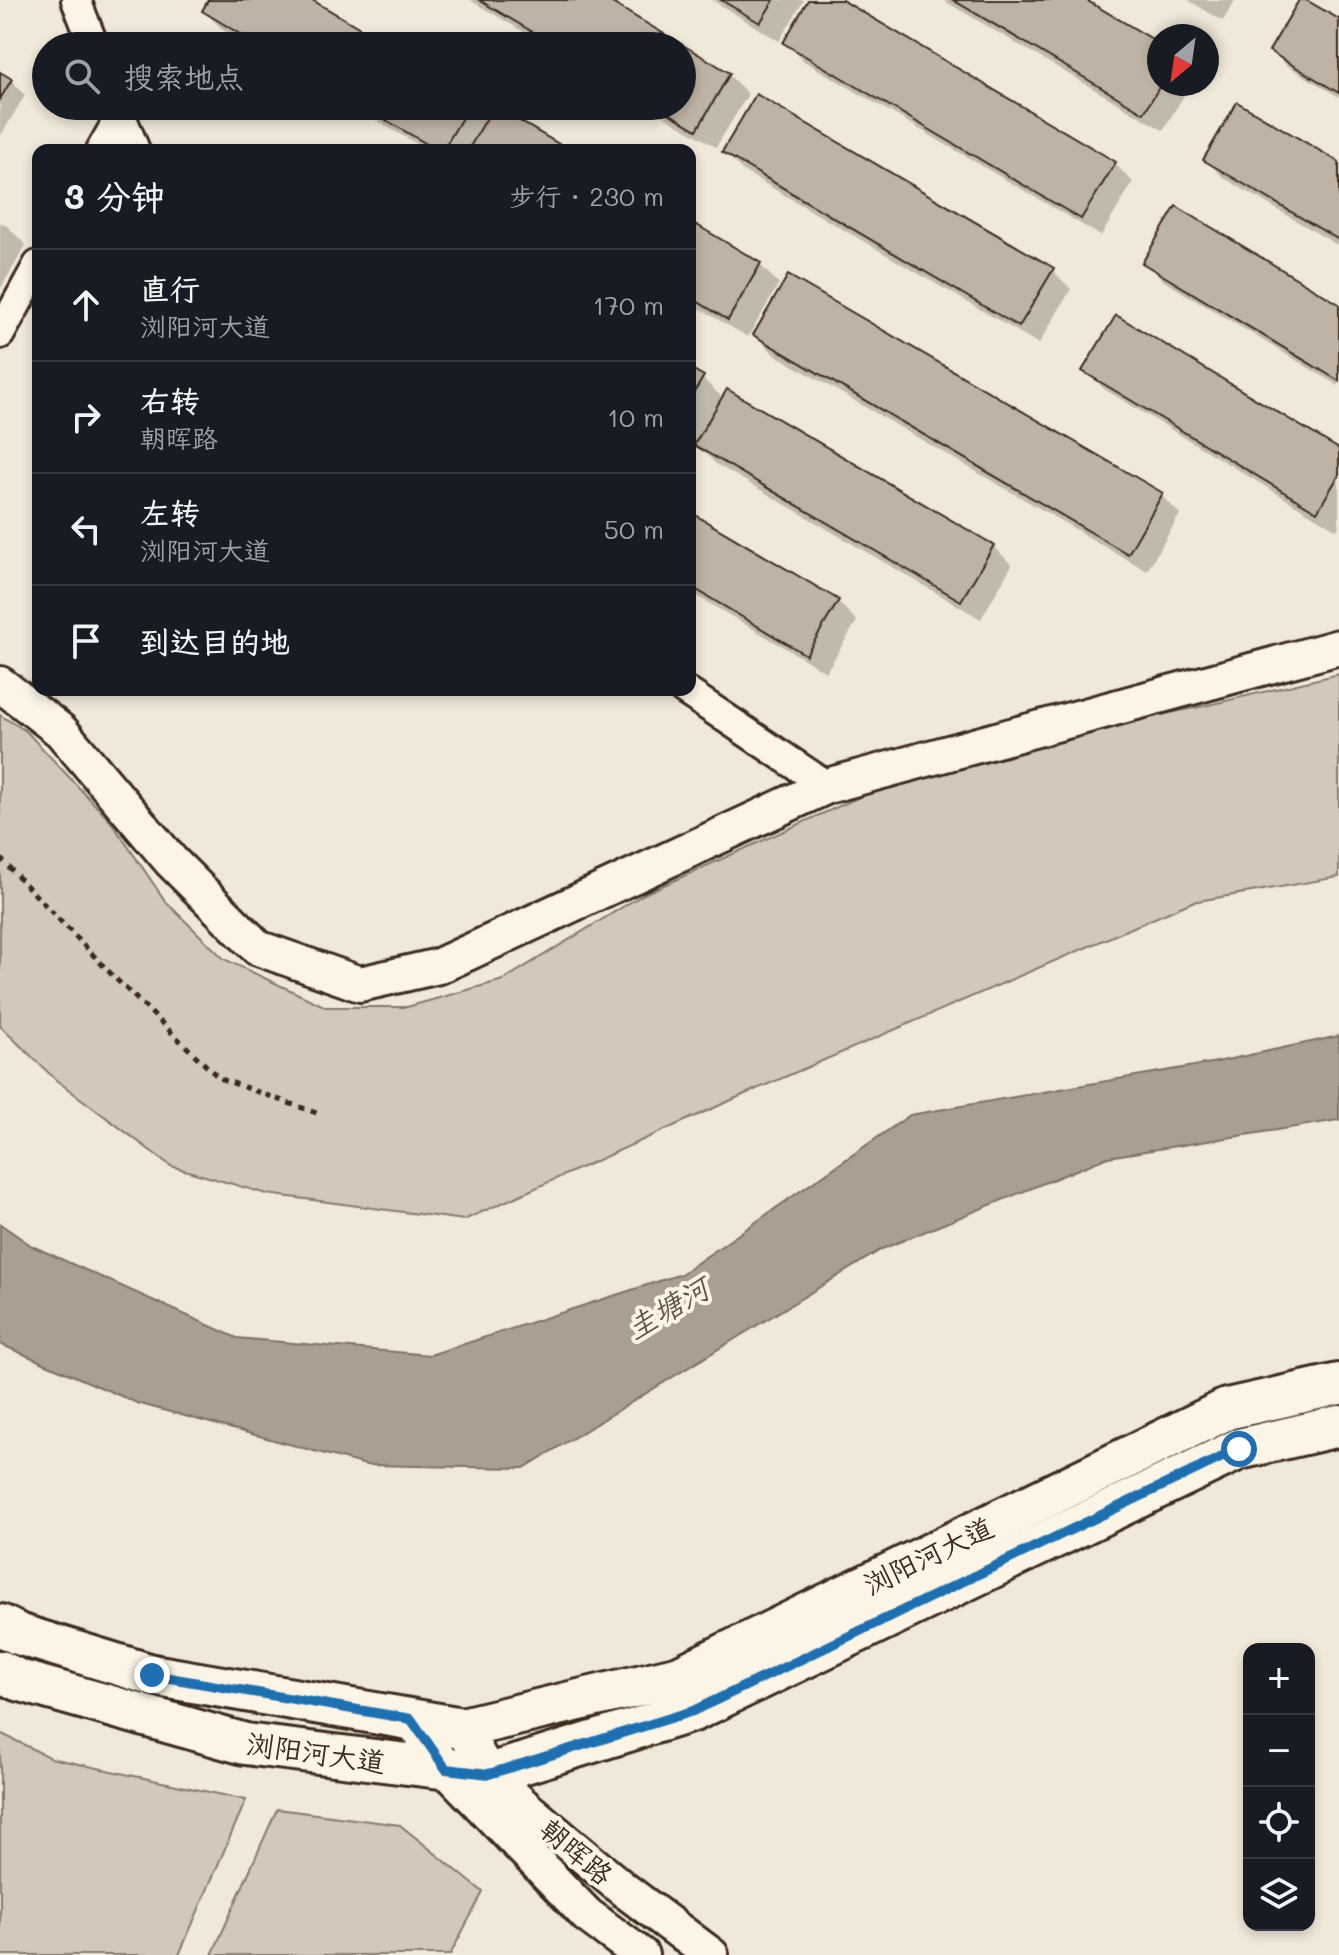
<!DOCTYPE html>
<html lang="zh">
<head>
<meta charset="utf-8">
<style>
	body { margin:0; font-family:Mali,"LXGW WenKai TC",sans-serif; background:#20242c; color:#f1f3f6 }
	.controls { position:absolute; right:24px; bottom:24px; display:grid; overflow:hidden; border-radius:16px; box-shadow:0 4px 12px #0003 }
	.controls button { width:72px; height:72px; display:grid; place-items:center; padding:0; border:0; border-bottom:2px solid #363941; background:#171b24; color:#f1f3f6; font:40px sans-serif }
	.compass { position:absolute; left:1147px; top:24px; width:72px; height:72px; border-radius:50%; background:#171b24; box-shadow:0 4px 12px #0003; rotate:209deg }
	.stop { position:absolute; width:24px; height:24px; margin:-18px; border:6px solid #1f6fb2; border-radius:50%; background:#fff }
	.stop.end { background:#1f6fb2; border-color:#fff; box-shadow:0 2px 8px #0008 }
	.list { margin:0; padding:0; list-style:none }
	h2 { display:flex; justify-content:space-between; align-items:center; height:104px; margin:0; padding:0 32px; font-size:34px }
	h2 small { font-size:26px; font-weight:400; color:#9ea1a6 }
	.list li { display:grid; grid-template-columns:52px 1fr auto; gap:24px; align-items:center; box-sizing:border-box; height:112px; padding:0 32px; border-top:2px solid #363941 }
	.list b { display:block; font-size:30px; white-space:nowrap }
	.list p { margin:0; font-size:26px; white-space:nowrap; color:#9ea1a6 }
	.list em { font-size:26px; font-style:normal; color:#9ea1a6 }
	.icon { flex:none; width:44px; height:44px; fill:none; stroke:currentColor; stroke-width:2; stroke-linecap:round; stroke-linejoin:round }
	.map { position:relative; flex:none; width:1339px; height:1955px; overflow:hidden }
	.search { position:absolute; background:#171b24; box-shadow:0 4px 12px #0003; left:32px; top:32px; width:664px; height:88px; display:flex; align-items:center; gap:20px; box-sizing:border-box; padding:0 28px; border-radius:44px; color:#9ea1a6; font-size:30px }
	.panel { position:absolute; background:#171b24; box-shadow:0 4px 12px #0003; left:32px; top:144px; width:664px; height:552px; border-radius:16px }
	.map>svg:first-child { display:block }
</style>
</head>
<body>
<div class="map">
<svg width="1339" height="1955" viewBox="0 0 1339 1955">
	<rect width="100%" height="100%" fill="#f0e9d9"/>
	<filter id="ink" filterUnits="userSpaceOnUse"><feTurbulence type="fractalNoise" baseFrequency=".0125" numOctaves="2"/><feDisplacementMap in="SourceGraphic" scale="16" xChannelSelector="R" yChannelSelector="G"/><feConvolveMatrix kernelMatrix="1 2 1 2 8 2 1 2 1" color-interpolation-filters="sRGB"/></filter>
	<g filter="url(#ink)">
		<!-- green -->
		<g fill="#d2c9ba" stroke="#867a6c" stroke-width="2">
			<polygon points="1339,674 1339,877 1192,902 745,1094 464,1220 267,1194 171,1166 56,1080 0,1026 0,715 26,731 112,823 166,902 224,959 326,1007 407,1007 503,980 644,894 866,794 1041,740 1204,706"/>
			<polygon points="0,1733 51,1758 246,1800 179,1955 0,1955"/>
			<polygon points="277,1809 400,1825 483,1892 450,1955 212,1955"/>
		</g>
		<!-- water -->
		<polygon fill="#aaa091" stroke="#7e7163" stroke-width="2" points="1339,1036 1339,1120 1108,1157 882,1249 524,1468 366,1465 137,1403 0,1344 0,1224 32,1246 237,1338 430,1355 681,1274 910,1115 1217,1062"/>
		<!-- shadow -->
		<g fill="#0003">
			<polygon points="211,0 309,0 387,46 250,46 223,30 204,11"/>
			<polygon points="470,0 603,0 680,46 547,46"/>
			<polygon points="712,0 804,0 779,41"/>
			<polygon points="811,0 838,0 1114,163 1133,182 1101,236 804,61 785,42"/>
			<polygon points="943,0 1082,0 1159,46 1159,84 1191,84 1163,130"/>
			<polygon points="1188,0 1235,0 1223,21"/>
			<polygon points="1301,0 1339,22 1339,97 1286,65 1271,51"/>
			<polygon points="682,47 729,75 748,94 716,147 647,106 682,106"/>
			<polygon points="0,74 11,80 25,95 0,137"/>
			<polygon points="352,106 482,106 491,114 565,150 427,150"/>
			<polygon points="724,152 1052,270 1071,289 1039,344 743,171"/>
			<polygon points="1205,159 1339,164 1339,246 1224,178"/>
			<polygon points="0,222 7,226 26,245 0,290"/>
			<polygon points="690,224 760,265 779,284 748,337 690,303"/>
			<polygon points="1145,262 1339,306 1339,386 1164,281"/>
			<polygon points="755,335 1161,495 1180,514 1147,571 774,354"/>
			<polygon points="690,370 702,378 724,399 993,546 1012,565 981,619 716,464 695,443 692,447 690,446"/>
			<polygon points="1085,370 1339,452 1339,525 1337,530 1104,389"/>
			<polygon points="690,515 838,602 857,621 826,672 690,592"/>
		</g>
		<!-- building -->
		<g fill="#beb3a4" stroke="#3b2a1e" stroke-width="2">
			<polygon points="208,0 312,0 391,46 260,46 202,11"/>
			<polygon points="479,0 607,0 730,73 697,130 657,106 682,106 682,46 556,46"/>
			<polygon points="721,0 774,0 760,23"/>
			<polygon points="808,0 842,0 1116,162 1081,219 783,43"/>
			<polygon points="953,0 1086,0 1159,43 1159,84 1161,84 1144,113"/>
			<polygon points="1299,0 1306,0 1339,19 1339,93 1269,51"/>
			<polygon points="0,72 12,79 0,99"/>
			<polygon points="756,94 1054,268 1019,327 722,152"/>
			<polygon points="1237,102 1339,162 1339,240 1203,160"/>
			<polygon points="362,106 469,106 443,150 437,150"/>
			<polygon points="494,106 569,150 468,150"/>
			<polygon points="1176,206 1339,304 1339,381 1142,263"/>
			<polygon points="690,221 761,263 728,320 690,297"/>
			<polygon points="788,275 1163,493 1128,554 753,335"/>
			<polygon points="1116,315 1339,449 1339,475 1317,512 1082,371"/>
			<polygon points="690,368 704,376 690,399"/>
			<polygon points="727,389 994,545 961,601 694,445"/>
			<polygon points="690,512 839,600 806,655 690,586"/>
		</g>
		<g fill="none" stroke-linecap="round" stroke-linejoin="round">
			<defs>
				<g id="minor">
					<polyline points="76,0 94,46"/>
					<polyline points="117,106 135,150"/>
					<polyline points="101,150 121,115"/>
					<polyline points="0,334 38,265"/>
					<polyline points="684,690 827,786"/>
				</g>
				<g id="tertiary">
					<polyline points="0,684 61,731 171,861 258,948 360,984 439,966 827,786 1339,647"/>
					<polyline points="411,1719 446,1769 587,1915 641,1955"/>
					<polyline points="462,1728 489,1774 526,1808 623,1889 711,1955"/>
				</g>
				<g id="secondary">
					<polyline points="0,1625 18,1634 152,1675 462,1728 680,1676 1227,1409 1339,1384"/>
					<polyline points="0,1671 18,1680 245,1744 489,1774 693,1711 1239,1449 1339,1426"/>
				</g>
			</defs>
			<!-- minor casing -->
			<use href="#minor" stroke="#3b2a1e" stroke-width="34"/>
			<!-- tertiary casing -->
			<use href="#tertiary" stroke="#3b2a1e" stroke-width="40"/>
			<!-- secondary casing -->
			<use href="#secondary" stroke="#3b2a1e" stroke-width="46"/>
			<!-- path -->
			<polyline stroke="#3b2a1e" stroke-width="5" stroke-dasharray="6 6" stroke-linecap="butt" points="0,858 118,981 219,1078 322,1115"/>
			<!-- minor -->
			<use href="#minor" stroke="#fcf5e5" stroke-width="28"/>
			<!-- tertiary -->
			<use href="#tertiary" stroke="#fcf5e5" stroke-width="34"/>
			<!-- secondary -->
			<use href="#secondary" stroke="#fcf5e5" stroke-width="40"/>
		</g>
	</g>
	<g fill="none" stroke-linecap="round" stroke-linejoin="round" filter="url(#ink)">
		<!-- route -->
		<polyline stroke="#1f6fb2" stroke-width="10" points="152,1675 411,1719 446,1769 489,1774 693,1711 1239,1449"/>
	</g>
	<g text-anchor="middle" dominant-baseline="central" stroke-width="8" stroke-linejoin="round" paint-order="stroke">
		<!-- street labels -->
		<g font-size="28" fill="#3b2a1e" stroke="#fcf5e5">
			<text transform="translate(928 1555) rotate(-26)">浏阳河大道</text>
			<text transform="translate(316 1752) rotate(8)">浏阳河大道</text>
			<text transform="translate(577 1851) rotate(40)">朝晖路</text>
		</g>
		<!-- water labels -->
		<g font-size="30" font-style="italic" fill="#625346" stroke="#fcf5e5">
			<text transform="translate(667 1307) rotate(-30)">圭塘河</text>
		</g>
	</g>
</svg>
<div class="controls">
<button>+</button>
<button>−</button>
<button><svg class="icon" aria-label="locate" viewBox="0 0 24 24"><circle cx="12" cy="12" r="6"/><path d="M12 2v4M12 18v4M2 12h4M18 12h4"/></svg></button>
<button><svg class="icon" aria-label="layers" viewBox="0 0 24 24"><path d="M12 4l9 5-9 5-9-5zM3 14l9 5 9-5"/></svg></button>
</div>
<svg class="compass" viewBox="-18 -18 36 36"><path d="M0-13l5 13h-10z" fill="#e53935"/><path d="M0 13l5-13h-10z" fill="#9ea1a6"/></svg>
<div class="stop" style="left:1239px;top:1449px"></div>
<div class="stop end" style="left:152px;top:1675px"></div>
<div class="search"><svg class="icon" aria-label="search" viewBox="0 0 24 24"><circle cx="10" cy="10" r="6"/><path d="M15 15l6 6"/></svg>搜索地点</div>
<section class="panel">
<h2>3 分钟<small>步行 · 230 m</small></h2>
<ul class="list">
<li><svg class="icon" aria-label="ahead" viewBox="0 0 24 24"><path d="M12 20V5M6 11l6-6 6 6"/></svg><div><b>直行</b><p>浏阳河大道</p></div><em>170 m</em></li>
<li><svg class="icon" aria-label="right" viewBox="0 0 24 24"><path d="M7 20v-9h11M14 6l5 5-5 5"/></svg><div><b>右转</b><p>朝晖路</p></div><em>10 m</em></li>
<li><svg class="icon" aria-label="left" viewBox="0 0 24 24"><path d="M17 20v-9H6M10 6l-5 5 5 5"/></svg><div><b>左转</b><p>浏阳河大道</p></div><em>50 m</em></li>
<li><svg class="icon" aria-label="arrive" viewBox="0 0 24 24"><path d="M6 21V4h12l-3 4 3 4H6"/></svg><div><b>到达目的地</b></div></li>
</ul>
</section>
</div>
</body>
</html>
